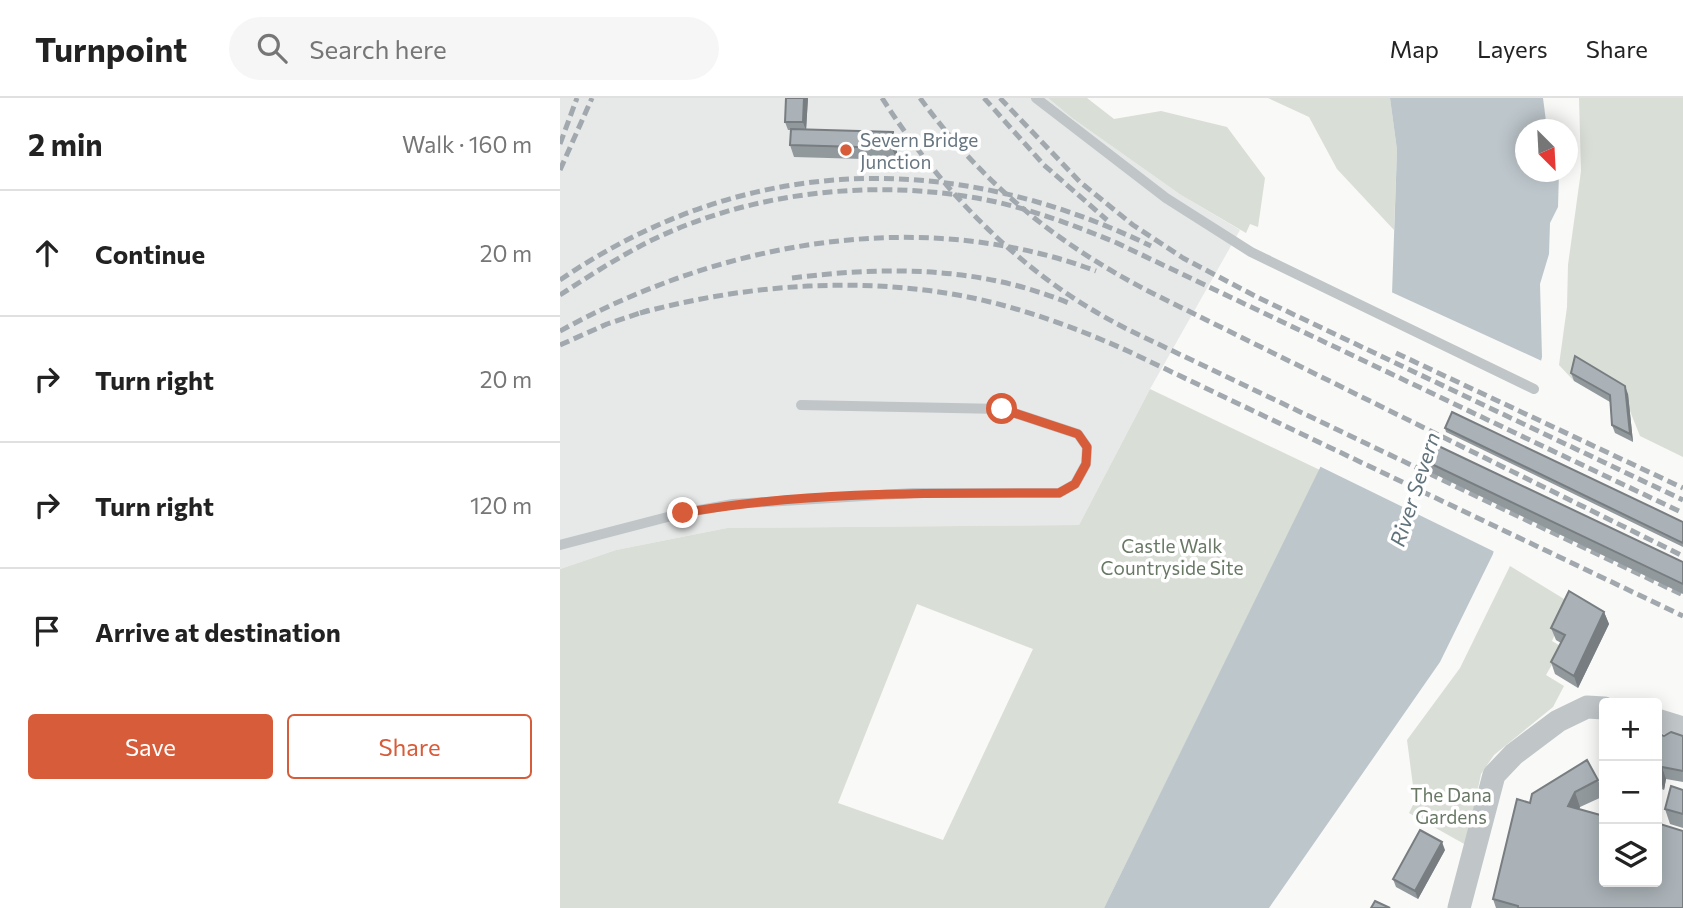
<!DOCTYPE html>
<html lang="en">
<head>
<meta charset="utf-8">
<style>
	body { margin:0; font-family:Commissioner,sans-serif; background:#f6f6f6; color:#222 }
	.controls { position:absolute; right:21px; bottom:21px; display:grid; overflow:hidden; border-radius:7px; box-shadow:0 4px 18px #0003 }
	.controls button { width:63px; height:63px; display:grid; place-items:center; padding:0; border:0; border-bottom:2px solid #e0e0e0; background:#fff; color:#222; font:35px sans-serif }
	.compass { position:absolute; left:955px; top:21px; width:63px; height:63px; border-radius:50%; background:#fff; box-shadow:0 4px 18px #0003; rotate:156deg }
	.stop { position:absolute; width:21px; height:21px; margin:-16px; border:5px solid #d75c39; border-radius:50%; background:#fff }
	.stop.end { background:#d75c39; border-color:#fff; box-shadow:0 2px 7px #0008 }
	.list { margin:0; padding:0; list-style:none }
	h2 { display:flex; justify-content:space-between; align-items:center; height:91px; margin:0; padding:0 28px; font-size:30px }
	h2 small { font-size:23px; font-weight:400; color:#767676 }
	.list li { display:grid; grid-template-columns:46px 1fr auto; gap:21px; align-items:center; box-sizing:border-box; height:126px; padding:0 28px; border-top:2px solid #e0e0e0 }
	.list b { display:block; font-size:26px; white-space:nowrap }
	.list em { font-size:23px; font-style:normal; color:#767676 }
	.actions { display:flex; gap:14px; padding:21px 28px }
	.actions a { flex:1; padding:16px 0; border:2px solid #d75c39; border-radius:7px; text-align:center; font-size:24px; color:#d75c39 }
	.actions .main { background:#d75c39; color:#fff }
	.icon { flex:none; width:38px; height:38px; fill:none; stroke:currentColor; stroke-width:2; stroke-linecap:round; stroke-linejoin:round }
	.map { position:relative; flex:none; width:1123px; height:810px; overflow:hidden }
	header { display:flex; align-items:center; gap:42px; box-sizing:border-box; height:98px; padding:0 35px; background:#fff; border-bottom:2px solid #e0e0e0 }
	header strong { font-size:33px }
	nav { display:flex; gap:38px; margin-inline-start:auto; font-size:24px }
	.search { width:490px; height:63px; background:#f6f6f6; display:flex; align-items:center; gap:18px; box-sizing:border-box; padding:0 24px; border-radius:38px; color:#767676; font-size:26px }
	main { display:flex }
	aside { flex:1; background:#fff }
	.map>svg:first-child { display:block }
</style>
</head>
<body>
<header>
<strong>Turnpoint</strong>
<div class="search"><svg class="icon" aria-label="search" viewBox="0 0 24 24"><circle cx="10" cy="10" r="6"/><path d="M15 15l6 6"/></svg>Search here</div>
<nav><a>Map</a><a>Layers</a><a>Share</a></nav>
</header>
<main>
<aside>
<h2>2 min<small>Walk · 160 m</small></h2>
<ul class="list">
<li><svg class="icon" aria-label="ahead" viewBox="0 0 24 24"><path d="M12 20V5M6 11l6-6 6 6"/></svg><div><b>Continue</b></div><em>20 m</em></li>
<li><svg class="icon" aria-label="right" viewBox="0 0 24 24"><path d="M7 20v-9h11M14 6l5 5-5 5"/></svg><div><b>Turn right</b></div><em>20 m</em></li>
<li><svg class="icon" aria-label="right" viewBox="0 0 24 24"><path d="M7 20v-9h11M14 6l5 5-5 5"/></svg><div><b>Turn right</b></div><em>120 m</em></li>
<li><svg class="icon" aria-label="arrive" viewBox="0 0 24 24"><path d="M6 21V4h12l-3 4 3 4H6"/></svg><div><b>Arrive at destination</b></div></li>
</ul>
<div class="actions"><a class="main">Save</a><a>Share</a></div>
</aside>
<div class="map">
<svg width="1123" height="810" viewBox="0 0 1123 810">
	<rect width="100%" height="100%" fill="#f9f9f7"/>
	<!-- built -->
	<polygon fill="#e7e8e8" points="0,0 488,0 512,20 621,97 680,132 590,291 519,427 167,430 56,452 0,471"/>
	<!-- green -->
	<g fill="#d9ded6" fill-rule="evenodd">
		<polygon points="488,0 527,0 554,21 601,13 667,29 705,80 698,129 690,126 686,135 621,97 512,20"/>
		<polygon points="708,0 830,0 837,52 834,132 777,71 749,19"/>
		<polygon points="1019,0 1123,0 1123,359 1080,338 1070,313 1018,267 1014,283 999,267 1007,209 1008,167 1021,73"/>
		<path d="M 590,291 L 760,372 L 544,810 L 0,810 L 0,471 L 56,452 L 167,430 L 519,427 ZM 357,506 L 473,551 L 383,742 L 278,705 Z"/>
		<polygon points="950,468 1009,504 992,543 1002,549 986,577 1004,588 993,609 934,657 921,676 906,747 849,715 855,703 847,642 900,570"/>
	</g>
	<!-- water -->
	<polygon fill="#bdc6cb" points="830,0 983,0 987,31 965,32 965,74 999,74 998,109 990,125 989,156 980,186 982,259 933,456 880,564 709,810 544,810 831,225 837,52"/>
	<!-- pier -->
	<polygon fill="#f9f9f7" points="829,193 984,264 937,455 759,368 828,224"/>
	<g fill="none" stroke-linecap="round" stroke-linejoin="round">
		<!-- lane -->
		<g stroke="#c0c5c8" stroke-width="10">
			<polyline points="476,0 606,100 691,154 974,291"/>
			<polyline points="0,447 123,415 173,406 353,395 499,395 515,386 526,366 527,349 518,336 442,311 241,307"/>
		</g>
		<!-- street -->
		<g stroke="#c0c5c8" stroke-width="23">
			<polyline points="1097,622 1123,630"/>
			<polyline points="899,810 934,677 954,656 998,623 1027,609 1044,610"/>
		</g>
		<!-- rail -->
		<g stroke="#a2a9ae" stroke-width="5" stroke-dasharray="10 5" stroke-linecap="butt">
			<path d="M 322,0 C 385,98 466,181 571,233 L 1123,497"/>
			<path d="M 360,0 C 425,89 502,150 600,199 L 1123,458"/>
			<polyline points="424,0 484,67 547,122"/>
			<polyline points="440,0 520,84 573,127 623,160 697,199 1123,402"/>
			<polyline points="0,46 17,0"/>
			<polyline points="0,72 32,0"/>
			<path d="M 232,180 C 327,168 421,168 511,206"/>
			<path d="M 0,182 C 186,55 391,51 591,148"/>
			<path d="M 0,197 C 29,178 60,158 92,142 C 198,91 327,79 441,105 C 481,115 519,129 557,145 L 1123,415"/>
			<path d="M 80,215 C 184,187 296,178 403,198 C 460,209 517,230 570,254 L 1123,518"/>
			<path d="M 0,233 C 162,144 360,107 536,173"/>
			<polyline points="0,247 47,226 89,212"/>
			<polyline points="836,255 1123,390"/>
		</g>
	</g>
	<!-- wall -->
	<g fill="#92999d">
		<polygon points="226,0 248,0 246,32 337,46 337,62 234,59 230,47 231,32 228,32 225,24"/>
		<polygon points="1011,275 1068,296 1073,344 1055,335 1052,327 1050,304 1014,283"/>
		<polygon points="885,330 1123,424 1123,449 886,334"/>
		<polygon points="861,361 1123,464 1123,496 866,372"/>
		<polygon points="1044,514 1049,526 1018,590 995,576 991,564 1001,545 996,542 991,530"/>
		<polygon points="1097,635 1104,638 1123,638 1123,684 1106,681 1104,692 1097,689"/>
		<polygon points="1038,682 1044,698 1020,709 1019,711 1123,810 936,810 933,801 970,705"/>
		<polygon points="1123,692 1123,730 1110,726 1105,711"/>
		<polygon points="885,752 858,801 836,789 833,781"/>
	</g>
	<!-- shaded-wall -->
	<g fill="#777d80">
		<polygon points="244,0 248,0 246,33 243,24"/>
		<polygon points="333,34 337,46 337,62 332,50"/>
		<polygon points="1065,288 1068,296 1073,344 1070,336"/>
		<polygon points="1044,514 1049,526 1018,590 1014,578"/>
		<polygon points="1102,669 1106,681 1104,692 1100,680"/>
		<polygon points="1015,694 1020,709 1014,723 1008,708"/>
		<polygon points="882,744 885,752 858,801 855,793"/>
	</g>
	<!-- building -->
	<g fill="#aab2b7" stroke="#777d80" stroke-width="2">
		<polygon points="226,0 244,0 243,24 225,24"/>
		<polygon points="231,31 333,34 332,50 230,47"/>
		<polygon points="1015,258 1065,288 1070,336 1052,327 1050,297 1011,275"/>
		<polygon points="892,314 1123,424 1123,445 885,330"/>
		<polygon points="870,344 1123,464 1123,486 861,361"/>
		<polygon points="1009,493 1044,514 1014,578 991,564 1005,537 991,530"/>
		<polygon points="1111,634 1123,638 1123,673 1102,669 1100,680 1097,679 1097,635 1104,638"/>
		<polygon points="1027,662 1038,682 1015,694 1008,708 1044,718 1044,784 1097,784 1097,725 1123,733 1123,810 958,810 958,808 933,801 957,701 970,705 972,696"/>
		<polygon points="1111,688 1123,692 1123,716 1105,711"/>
		<polygon points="860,732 882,744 855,793 833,781"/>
		<polygon points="815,803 830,810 811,810"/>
	</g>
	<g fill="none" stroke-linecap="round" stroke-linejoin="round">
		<!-- route -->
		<path stroke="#d75c39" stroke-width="9" d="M 123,415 C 246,393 374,395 499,395 L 515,386 L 526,366 L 527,349 L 518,336 L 442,311"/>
	</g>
	<!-- markers -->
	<circle fill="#d75c39" stroke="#fff" stroke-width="2.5" cx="286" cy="52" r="7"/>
	<g text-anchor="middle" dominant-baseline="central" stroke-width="7" stroke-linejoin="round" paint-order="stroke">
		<!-- poi labels -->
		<g font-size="19" fill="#667580" stroke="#fff" text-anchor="start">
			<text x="300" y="41">Severn Bridge<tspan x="300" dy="22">Junction</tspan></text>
		</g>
		<!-- park labels -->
		<g font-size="19" fill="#687865" stroke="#fff">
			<text x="612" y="447">Castle Walk<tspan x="612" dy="22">Countryside Site</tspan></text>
			<text x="891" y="696">The Dana<tspan x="891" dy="22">Gardens</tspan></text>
		</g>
		<!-- water labels -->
		<g font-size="21" font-style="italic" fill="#61737a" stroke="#fff">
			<text transform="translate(854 391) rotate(-72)">River Severn</text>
		</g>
	</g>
</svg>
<div class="controls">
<button>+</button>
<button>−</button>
<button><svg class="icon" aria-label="layers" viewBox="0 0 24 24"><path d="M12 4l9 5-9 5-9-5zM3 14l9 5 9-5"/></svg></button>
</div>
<svg class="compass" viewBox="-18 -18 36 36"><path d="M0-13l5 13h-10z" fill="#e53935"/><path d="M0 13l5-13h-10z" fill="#767676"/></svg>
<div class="stop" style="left:442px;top:311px"></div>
<div class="stop end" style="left:123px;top:415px"></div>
</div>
</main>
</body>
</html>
